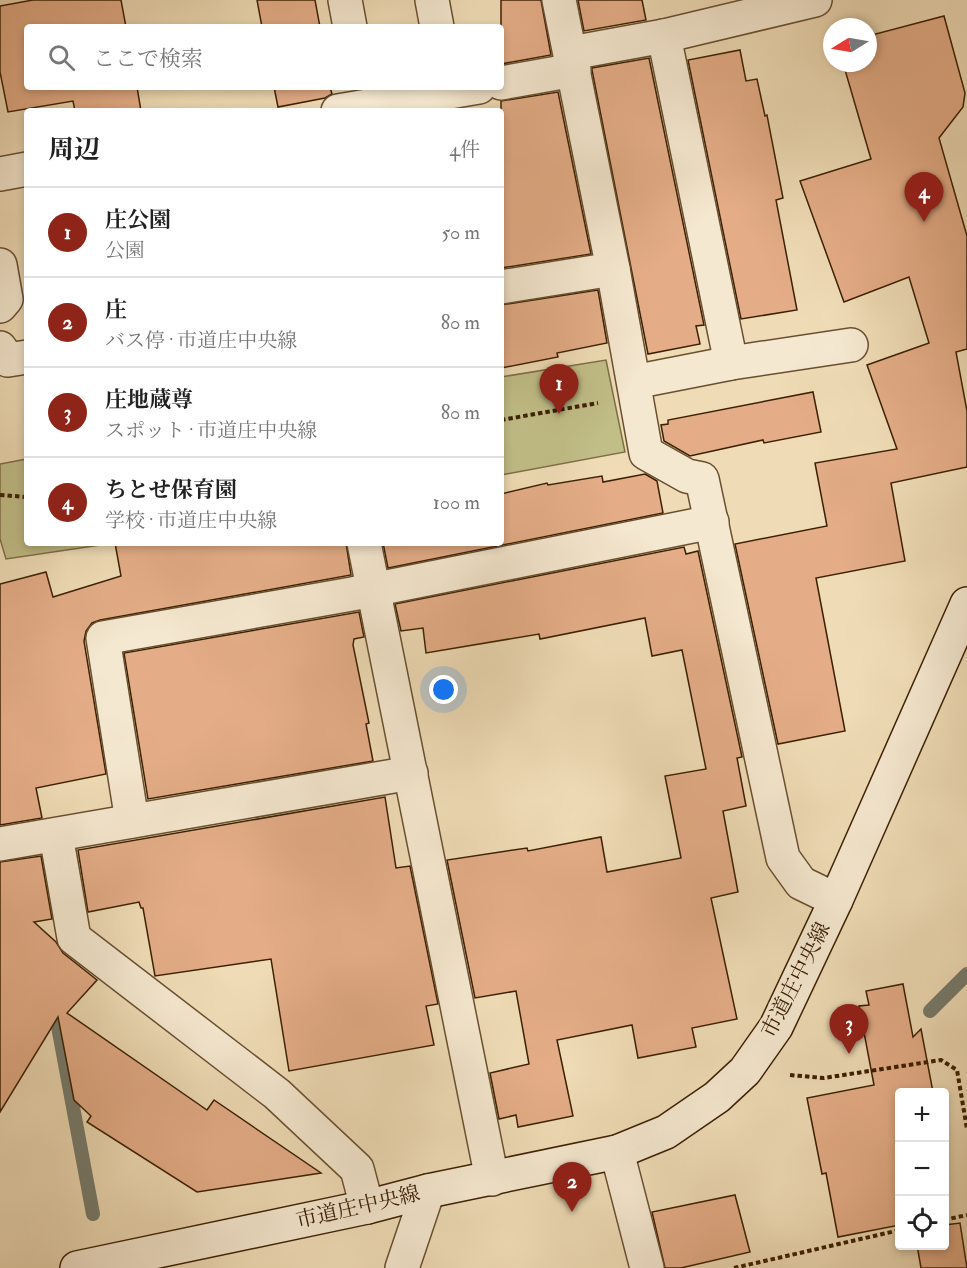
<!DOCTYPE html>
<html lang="ja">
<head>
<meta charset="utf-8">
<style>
	body { margin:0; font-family:"IM FELL Double Pica","Noto Serif JP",serif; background:#f2f2f2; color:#222 }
	.controls { position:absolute; right:18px; bottom:18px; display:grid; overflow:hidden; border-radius:6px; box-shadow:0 3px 9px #0003 }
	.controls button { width:54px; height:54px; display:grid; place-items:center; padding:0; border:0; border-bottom:2px solid #e0e0e0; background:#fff; color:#222; font:30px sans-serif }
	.compass { position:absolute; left:823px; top:18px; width:54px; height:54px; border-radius:50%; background:#fff; box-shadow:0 3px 9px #0003; rotate:259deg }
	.you { position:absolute; left:444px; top:690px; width:21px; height:21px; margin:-15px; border:4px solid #fff; border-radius:50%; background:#1a73e8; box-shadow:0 0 0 9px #1a73e833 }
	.badge { display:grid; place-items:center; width:39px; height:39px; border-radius:50%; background:#8f2418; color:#fff; font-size:20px; font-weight:700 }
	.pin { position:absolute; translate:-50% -50px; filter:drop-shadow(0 2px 3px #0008) }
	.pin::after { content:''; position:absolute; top:32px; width:21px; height:18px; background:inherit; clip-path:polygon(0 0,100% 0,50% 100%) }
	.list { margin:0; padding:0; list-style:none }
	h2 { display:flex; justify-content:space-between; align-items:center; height:78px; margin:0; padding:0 24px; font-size:26px }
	h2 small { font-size:20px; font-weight:400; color:#767676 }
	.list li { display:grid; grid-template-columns:39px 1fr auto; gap:18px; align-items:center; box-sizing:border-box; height:90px; padding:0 24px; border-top:2px solid #e0e0e0 }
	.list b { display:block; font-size:22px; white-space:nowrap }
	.list p { margin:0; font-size:20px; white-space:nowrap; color:#767676 }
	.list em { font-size:20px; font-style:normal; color:#767676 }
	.icon { flex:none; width:33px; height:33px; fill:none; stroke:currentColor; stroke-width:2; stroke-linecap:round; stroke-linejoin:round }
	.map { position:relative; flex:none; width:967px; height:1268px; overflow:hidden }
	.search { position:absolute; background:#fff; box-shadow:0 3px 9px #0003; left:24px; top:24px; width:480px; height:66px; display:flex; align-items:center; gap:15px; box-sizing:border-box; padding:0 21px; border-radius:6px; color:#767676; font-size:22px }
	.panel { position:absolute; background:#fff; box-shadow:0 3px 9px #0003; left:24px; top:108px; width:480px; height:438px; border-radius:6px }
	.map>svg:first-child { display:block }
</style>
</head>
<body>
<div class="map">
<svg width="967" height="1268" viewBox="0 0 967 1268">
	<rect width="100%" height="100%" fill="#efdcb6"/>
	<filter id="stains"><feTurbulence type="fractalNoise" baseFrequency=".00333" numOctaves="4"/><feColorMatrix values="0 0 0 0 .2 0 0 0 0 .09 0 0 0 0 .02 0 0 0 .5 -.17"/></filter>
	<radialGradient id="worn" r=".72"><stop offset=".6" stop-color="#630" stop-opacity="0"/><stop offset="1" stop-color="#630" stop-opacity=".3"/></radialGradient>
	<!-- green -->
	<g fill="#c1be88" stroke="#7e6f46" stroke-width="1.5">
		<polygon points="606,360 625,452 501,475 501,377"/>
		<polygon points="27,459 27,543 114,543 6,559 0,539 0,464"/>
	</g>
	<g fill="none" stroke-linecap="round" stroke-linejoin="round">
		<!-- stream -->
		<g stroke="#767c6e" stroke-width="14">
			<polyline points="45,1009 56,1016 93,1214"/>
			<polyline points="930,1011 967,974"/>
		</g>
	</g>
	<!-- building -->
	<g fill="#e4ad87" stroke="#3c2003" stroke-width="1.5">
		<polygon points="33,0 121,0 126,27 27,27 27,87 137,87 141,111 75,111 73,101 8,112 0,72 0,6"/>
		<polygon points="257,0 315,0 320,27 262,27"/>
		<polygon points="501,0 541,0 551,55 501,64"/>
		<polygon points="578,0 642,0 646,20 584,31"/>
		<polygon points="944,16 965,93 963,107 939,138 967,236 967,349 956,352 967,411 967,467 891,483 905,561 816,578 845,731 778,744 735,544 827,526 815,463 897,449 867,365 929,343 909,277 844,302 800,181 871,159 843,63 868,63 868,36"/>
		<polygon points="740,50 746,81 757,79 765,116 767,115 783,198 776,200 797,310 741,319 688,60"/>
		<polygon points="649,58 704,325 696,326 700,344 648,354 592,70 592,68"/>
		<polygon points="274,87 330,87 332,94 325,98 278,107"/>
		<polygon points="558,92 591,254 501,268 501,101"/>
		<polygon points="598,290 607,343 557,353 558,357 501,368 501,305"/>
		<polygon points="813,392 821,432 764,443 763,440 690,456 664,441 661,425 668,424 668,420"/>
		<polygon points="645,474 657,481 663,513 388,568 383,543 501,543 501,494 547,483 548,485 602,476 603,482"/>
		<polygon points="115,543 346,543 351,575 100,620 92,623 86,631 84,641 106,774 36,788 42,818 0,825 0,584 46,572 53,597 121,576"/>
		<polygon points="684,547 686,554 698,551 742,757 737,758 746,806 723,811 738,892 711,898 737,1019 692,1028 696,1047 638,1058 632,1025 557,1040 573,1116 518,1127 516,1115 499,1119 490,1073 529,1064 516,991 475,998 447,860 527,848 528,851 601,837 607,872 681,858 665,776 706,769 682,650 652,656 645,618 540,639 539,634 426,653 423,628 401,631 395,604"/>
		<polygon points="359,612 364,637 354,639 353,645 369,723 366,724 373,761 148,799 124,653"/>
		<polygon points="385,797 396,868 410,866 438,1004 426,1006 434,1045 289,1071 271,959 155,976 143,908 141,908 139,902 88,912 78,850"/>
		<polygon points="41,856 52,919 34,922 56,942 63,953 97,980 67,1013 207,1110 214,1100 321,1173 197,1192 87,1122 91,1116 74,1100 58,1017 0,1112 0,862"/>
		<polygon points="903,984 913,1037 921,1029 933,1092 900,1092 900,1225 838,1237 826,1173 822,1174 807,1098 874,1085 859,1006 869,1005 866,991"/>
		<polygon points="735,1195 750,1252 681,1268 665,1268 652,1212"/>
		<polygon points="960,1223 967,1268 921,1268 917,1245 945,1245 945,1225"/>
	</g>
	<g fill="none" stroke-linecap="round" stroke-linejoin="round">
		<defs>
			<g id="street">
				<polyline points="345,0 350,27"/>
				<polyline points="432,0 437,27"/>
				<polyline points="559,0 613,269 646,453 687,476 702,479 783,858 801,883 836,900"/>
				<polyline points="571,53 664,36 815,0"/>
				<polyline points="501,83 574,70"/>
				<polyline points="338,111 479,87"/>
				<polyline points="0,174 27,169"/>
				<polyline points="0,265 6,299 0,306"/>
				<polyline points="501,287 613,269"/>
				<polyline points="0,348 8,360 27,357"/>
				<polyline points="731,363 851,345"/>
				<polyline points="634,382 731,363 664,36"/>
				<polyline points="364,543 492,1179"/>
				<polyline points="132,821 103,638 352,594 712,522"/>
				<polyline points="56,835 74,938 277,1094 357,1169 367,1207"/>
				<polyline points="0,844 411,773"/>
				<polyline points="617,1152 647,1268"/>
				<polyline points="402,1268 428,1191"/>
			</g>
			<polyline id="secondary" points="77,1268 367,1207 428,1191 617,1152 666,1132 717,1097 745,1071 776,1027 836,900 967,604"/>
		</defs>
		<!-- street casing -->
		<use href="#street" stroke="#694f30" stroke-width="36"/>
		<!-- secondary casing -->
		<use href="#secondary" stroke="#3c2003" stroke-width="36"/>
		<!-- path -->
		<g stroke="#3c2003" stroke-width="4" stroke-dasharray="4.5 3" stroke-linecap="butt">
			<polyline points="501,420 598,403"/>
			<polyline points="0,495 27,497"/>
			<polyline points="790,1075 824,1078 941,1060 957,1070 967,1129"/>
			<polyline points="944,1220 967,1215"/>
			<polyline points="734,1268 900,1230"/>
		</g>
		<!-- street -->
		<use href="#street" stroke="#f5e8d0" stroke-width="33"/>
		<!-- secondary -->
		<use href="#secondary" stroke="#f5e8d0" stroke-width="33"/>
	</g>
	<g text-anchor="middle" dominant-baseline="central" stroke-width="5" stroke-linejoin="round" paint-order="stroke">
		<!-- street labels -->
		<g font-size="21" fill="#3c2003" stroke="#f5e8d0">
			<text transform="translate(796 980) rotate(-63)">市道庄中央線</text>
			<text transform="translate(358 1207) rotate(-13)">市道庄中央線</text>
		</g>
	</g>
	<rect width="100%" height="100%" filter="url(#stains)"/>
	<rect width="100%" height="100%" fill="url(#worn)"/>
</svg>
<div class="controls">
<button>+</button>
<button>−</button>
<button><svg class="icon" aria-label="locate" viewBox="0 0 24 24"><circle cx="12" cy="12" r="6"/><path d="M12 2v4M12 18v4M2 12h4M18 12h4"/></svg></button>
</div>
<svg class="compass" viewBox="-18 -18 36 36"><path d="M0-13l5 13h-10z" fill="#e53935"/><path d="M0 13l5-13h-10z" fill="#767676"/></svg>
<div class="you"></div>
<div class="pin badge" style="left:559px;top:414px">1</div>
<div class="pin badge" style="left:572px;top:1212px">2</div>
<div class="pin badge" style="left:849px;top:1054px">3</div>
<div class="pin badge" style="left:924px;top:222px">4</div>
<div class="search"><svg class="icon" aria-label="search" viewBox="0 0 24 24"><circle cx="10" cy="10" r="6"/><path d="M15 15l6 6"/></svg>ここで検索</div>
<section class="panel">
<h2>周辺<small>4件</small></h2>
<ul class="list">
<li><span class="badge">1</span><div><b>庄公園</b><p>公園</p></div><em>50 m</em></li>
<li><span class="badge">2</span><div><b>庄</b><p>バス停 · 市道庄中央線</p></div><em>80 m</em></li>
<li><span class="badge">3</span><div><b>庄地蔵尊</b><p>スポット · 市道庄中央線</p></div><em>80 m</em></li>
<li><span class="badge">4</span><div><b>ちとせ保育園</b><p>学校 · 市道庄中央線</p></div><em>100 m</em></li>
</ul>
</section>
</div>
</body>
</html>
